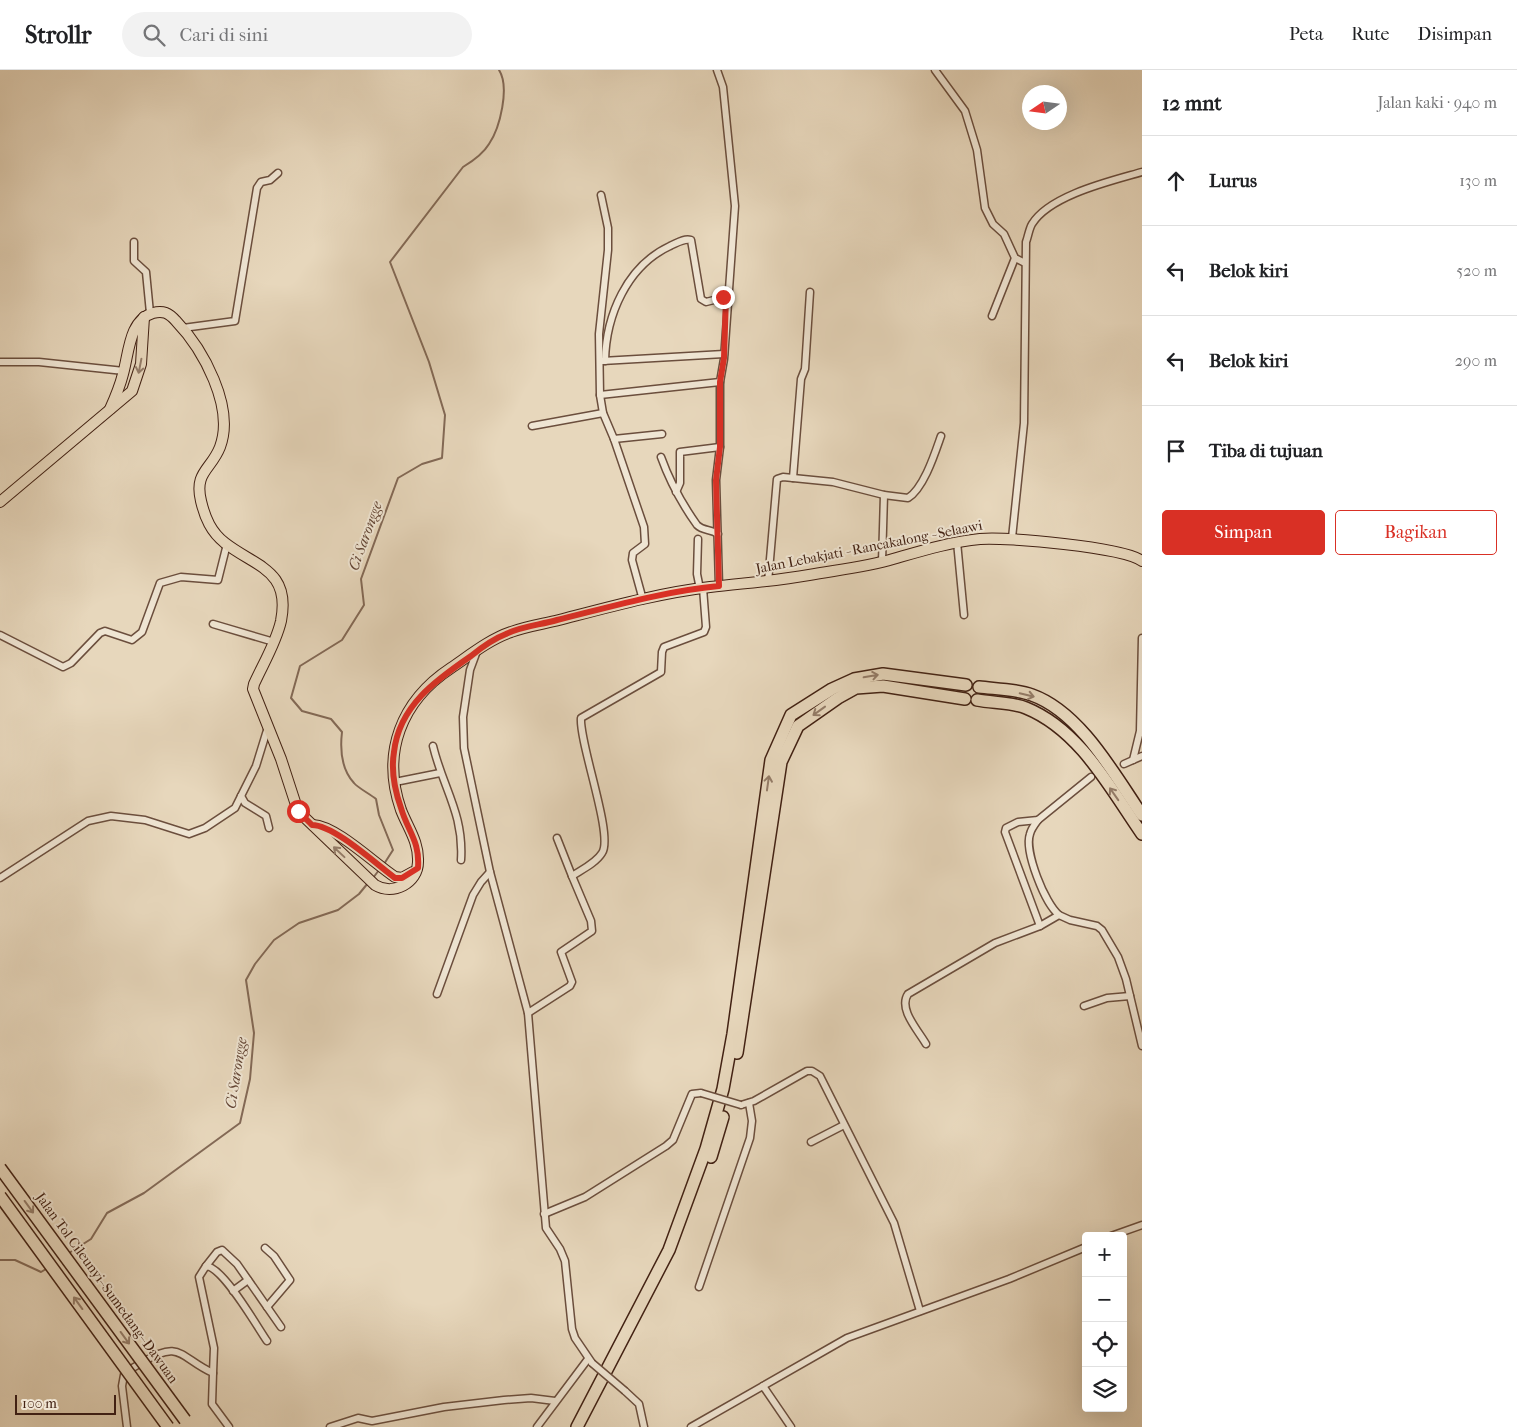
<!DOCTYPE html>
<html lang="id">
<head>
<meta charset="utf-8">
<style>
	body { margin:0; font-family:"IM FELL French Canon",serif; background:#f2f2f2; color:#202124 }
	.controls { position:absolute; right:15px; bottom:15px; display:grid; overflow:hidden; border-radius:5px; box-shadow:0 5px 20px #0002 }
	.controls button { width:45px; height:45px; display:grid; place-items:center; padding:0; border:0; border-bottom:1px solid #e0e0e0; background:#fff; color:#202124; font:25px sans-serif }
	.compass { position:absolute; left:1022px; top:15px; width:45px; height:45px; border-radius:50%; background:#fff; box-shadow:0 5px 20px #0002; rotate:257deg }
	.scale { position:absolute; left:15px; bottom:12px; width:101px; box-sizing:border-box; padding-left:5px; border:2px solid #422113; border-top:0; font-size:14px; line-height:18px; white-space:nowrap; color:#422113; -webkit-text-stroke:4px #efe5d3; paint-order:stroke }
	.stop { position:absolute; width:15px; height:15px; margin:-11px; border:4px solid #d93025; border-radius:50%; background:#fff }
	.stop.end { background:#d93025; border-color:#fff; box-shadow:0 1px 5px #0008 }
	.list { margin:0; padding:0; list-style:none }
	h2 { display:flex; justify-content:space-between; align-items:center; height:65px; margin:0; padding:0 20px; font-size:21px }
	h2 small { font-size:16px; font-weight:400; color:#757577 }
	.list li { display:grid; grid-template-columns:32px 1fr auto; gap:15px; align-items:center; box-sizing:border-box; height:90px; padding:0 20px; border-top:1px solid #e0e0e0 }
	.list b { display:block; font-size:19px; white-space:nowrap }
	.list em { font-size:16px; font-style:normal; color:#757577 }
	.actions { display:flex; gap:10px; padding:15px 20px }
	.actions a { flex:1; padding:11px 0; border:1px solid #d93025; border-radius:5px; text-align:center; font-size:18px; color:#d93025 }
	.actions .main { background:#d93025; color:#fff }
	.icon { flex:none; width:28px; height:28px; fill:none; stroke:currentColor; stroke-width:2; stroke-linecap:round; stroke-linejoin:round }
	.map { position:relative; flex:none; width:1142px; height:1357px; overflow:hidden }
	header { display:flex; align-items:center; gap:30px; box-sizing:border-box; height:70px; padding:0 25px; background:#fff; border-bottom:1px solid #e0e0e0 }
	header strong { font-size:24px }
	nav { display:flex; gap:28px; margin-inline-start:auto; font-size:18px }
	.search { width:350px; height:45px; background:#f2f2f2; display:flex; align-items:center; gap:12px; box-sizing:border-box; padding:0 18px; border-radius:28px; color:#757577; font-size:19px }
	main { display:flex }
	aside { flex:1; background:#fff }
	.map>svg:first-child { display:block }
</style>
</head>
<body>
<header>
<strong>Strollr</strong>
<div class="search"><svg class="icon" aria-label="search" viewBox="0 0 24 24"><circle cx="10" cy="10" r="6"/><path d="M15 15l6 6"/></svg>Cari di sini</div>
<nav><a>Peta</a><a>Rute</a><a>Disimpan</a></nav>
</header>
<main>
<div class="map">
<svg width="1142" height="1357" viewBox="0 0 1142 1357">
	<rect width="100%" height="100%" fill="#e7d7bc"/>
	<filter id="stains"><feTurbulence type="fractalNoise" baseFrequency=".004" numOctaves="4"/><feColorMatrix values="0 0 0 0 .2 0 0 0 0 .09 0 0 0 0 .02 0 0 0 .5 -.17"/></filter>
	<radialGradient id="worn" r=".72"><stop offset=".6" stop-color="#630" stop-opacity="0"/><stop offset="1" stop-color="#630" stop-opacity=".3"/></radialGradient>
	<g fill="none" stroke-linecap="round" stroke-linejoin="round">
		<!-- stream -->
		<g stroke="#836956" stroke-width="2">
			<path d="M 384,794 L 393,780 L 379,745 L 376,729 C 370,724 358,718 354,713 C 341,699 340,679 342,662 L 331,649 L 302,641 L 291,628 L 300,596 L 342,570 L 364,535 L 361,509 L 398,408 L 422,394 L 442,388 L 445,345 L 429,292 L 390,192 L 463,97 C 473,91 483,84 489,74 C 500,58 510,17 499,0"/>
			<polyline points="373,808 379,800"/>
			<polyline points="69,1183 91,1169 107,1143 144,1123 240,1053 250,1009 254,963 246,910 255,894 274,870 299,853 338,840 359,824 368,813"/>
			<polyline points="0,1190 15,1190 41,1202 46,1199"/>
		</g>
		<defs>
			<g id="minor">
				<polyline points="717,0 723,17 735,136 724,289 720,312 720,377 716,410 719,516"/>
				<polyline points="935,0 965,41 977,80 985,138 993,154 1004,164 1015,188 1025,193"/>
				<polyline points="601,125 608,158 608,180 599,264 600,325 603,343 614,369 644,457 645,474 633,483 632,490 643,530"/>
				<polyline points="134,172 134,191 146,202 150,243"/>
				<polyline points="992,246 1015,188"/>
				<polyline points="183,258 235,251 257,118 261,112 270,110 278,103"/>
				<polyline points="602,291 724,284"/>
				<path d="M 605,291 C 606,245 627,196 670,176 C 677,173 684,168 691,170 L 701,229 L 706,232 L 726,227"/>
				<polyline points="0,292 39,292 124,301"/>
				<polyline points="600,325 720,312"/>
				<polyline points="532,356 603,343"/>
				<polyline points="614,369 662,364"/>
				<path d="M 661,387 C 670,412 682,434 697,455 C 703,461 711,459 718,464"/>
				<polyline points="793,408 801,309 805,299 810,222"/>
				<polyline points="676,422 680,413 680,382 720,377"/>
				<path d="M 1012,468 L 1024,353 L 1026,172 C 1028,167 1029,159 1032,154 C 1050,125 1111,111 1142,102"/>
				<polyline points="698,469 697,504 700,519"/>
				<polyline points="957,472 964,545"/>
				<polyline points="882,492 884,425"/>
				<path d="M 768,512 L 777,409 L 783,407 L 833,412 L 884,425 L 908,428 C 924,418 935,383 941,366"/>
				<polyline points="213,554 274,572"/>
				<polyline points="0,565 63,597 71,593 100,563 105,561 132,570 142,562 160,513 181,507 218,510 227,474"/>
				<polyline points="477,581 470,600 463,647 464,678 490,802 528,943 546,1158 560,1179 565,1191 572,1259 575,1268 592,1293"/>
				<path d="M 433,676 C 443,718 464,744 461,790"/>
				<polyline points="1133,690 1140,661 1142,568"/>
				<polyline points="1124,694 1142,686"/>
				<polyline points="1091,707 1038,750 1018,752 1006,758 1005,762 1040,856 1059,845 1070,850 1097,856 1102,860 1118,887 1126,909 1142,976"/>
				<polyline points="395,712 440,703"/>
				<polyline points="241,726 245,733 266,746 269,758"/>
				<path d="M 1038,750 C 1035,754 1031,759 1030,764 C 1024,781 1045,834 1059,845"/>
				<polyline points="557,768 572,806"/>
				<polyline points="0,808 88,751 111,746 145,750 189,764 205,758 235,738 256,696 268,657"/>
				<polyline points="437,924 473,825 481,812 490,802"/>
				<polyline points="1084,936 1107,928 1130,926"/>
				<path d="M 528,943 L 570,916 L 572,912 L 561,882 L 592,861 L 591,851 L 572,806 C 581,800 596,793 602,783 C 614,766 579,673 581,648 L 661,602 L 662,582 L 664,577 L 704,562 L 706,557 L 703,518"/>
				<path d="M 926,974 C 918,960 898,939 908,924 L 995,873 L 1040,856"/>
				<polyline points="741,1035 754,1031 807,1001 812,1001 820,1006 894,1153 920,1241"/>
				<polyline points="811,1072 844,1055"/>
				<polyline points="544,1144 585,1127 666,1076 673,1070 692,1024 701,1023"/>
				<polyline points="1111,1166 1142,1155"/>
				<polyline points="265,1178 274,1186 290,1210 267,1237"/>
				<polyline points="206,1196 217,1182 222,1180 237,1194 281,1257"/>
				<polyline points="699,1217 750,1068 752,1051 749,1033"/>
				<polyline points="233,1221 248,1210"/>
				<path d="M 213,1303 L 214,1278 L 199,1207 L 206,1196 C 223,1197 256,1255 267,1271"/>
				<polyline points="763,1316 791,1357"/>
				<polyline points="625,1321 639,1334 644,1357"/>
				<path d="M 127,1357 L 122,1316 L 124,1305 C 128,1299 137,1296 143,1292 C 181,1269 180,1288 213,1303 L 212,1334 L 229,1357"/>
				<polyline points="330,1357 358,1348 372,1351 444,1337 504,1330 531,1328 555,1331"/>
				<polyline points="537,1357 588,1289"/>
				<polyline points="691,1357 847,1268 1009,1209 1086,1177"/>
			</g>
			<g id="primary">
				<path d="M 110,339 C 115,328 120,316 123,304 C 129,283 129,250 153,243 C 163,240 169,243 176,251 C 203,279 235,337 220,377 C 211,400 194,402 201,431 C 205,448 211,462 225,473 C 256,497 291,500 281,551 C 276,573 263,594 254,614 L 253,619 L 281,689 L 296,735 L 302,745 L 375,815 C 393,826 418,813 418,792 C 419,772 408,758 401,740 C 381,683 401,631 451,598 C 470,585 490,569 511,562 C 527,556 543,554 559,550 C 609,537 659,523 710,517 C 744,513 776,511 809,505 C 837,500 866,497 893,489 C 921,481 950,472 980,469 C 1007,467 1123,477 1142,491"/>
				<polyline points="0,432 132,321 141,294 144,247"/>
				<path d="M 313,755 C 336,756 375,794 395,807 L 402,808 L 413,802"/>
			</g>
			<g id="motorway">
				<path d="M 979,617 C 995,619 1016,619 1032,625 C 1080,642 1114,704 1142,745"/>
				<path d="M 977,630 C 992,633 1012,632 1026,638 C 1080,660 1110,718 1142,764"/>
				<polyline points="737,983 781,692 798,656 838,628 856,618 883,616 965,629"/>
				<polyline points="711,1087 723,1047"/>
				<polyline points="577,1357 669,1180 706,1079 723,1019 733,964 771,690 791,645 832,619 854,609 883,604 966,615"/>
			</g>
		</defs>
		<!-- minor casing -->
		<use href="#minor" stroke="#6b4e3d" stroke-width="9"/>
		<!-- primary casing -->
		<use href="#primary" stroke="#422113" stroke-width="12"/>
		<!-- motorway casing -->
		<use href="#motorway" stroke="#422113" stroke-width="14"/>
		<!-- minor -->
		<use href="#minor" stroke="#efe5d3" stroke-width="6"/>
		<!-- primary -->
		<use href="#primary" stroke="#e7d7bc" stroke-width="10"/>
		<!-- motorway -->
		<use href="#motorway" stroke="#e7d7bc" stroke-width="11"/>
		<defs>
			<g id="minor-bridge">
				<polyline points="701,1023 741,1035"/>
				<polyline points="592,1293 625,1321"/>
			</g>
			<g id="motorway-bridge">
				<polyline points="0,1098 185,1350"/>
				<polyline points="0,1126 168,1357"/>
			</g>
		</defs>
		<!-- minor-bridge casing -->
		<use href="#minor-bridge" stroke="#6b4e3d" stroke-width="9" stroke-linecap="butt"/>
		<!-- motorway-bridge casing -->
		<use href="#motorway-bridge" stroke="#422113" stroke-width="14" stroke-linecap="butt"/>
		<!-- minor-bridge -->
		<use href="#minor-bridge" stroke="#efe5d3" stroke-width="6"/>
		<!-- motorway-bridge -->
		<use href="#motorway-bridge" stroke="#e7d7bc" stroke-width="11"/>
	</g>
	<!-- one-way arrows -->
	<defs><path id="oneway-shaft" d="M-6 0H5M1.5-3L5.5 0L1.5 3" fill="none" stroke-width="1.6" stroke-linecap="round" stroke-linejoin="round" transform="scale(1.25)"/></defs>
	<g stroke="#947c68">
		<use href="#oneway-shaft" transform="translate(140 296) rotate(101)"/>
		<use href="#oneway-shaft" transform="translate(871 606) rotate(-10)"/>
		<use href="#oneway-shaft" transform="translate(1027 625) rotate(13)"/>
		<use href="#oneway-shaft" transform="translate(819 641) rotate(144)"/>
		<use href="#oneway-shaft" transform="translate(768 713) rotate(-82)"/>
		<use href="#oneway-shaft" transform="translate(1114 724) rotate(-125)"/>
		<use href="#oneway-shaft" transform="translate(339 782) rotate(-137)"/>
		<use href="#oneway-shaft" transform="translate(29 1137) rotate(54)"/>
		<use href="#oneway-shaft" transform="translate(78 1233) rotate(-126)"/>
		<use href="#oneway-shaft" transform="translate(125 1268) rotate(54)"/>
	</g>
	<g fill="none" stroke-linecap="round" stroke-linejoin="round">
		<!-- route -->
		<path stroke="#d93025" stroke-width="6" d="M 298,741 L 312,755 C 334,755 376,794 395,808 L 402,808 L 418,798 C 420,771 408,762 401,738 C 395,721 391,700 394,682 C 399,636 436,610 471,586 C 482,577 493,569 506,564 C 522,556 540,555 557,550 C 610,537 665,521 719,516 L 716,410 L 720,377 L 720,312 L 724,288 L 726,227 L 723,227"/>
	</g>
	<g text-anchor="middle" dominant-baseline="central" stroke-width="4" stroke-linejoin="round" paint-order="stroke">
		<!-- street labels -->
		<g font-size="14" fill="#422113" stroke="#efe5d3">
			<text transform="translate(869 477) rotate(-11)">Jalan Lebakjati - Rancakalong - Selaawi</text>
			<text transform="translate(107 1218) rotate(54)">Jalan Tol Cileunyi–Sumedang–Dawuan</text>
		</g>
		<!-- water labels -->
		<g font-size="15" font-style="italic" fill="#634535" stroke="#efe5d3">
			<text transform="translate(365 466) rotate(-70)">Ci Sarongge</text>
			<text transform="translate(236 1003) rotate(-81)">Ci Sarongge</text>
		</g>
	</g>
	<rect width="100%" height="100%" filter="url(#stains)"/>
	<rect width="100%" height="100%" fill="url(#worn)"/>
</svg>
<div class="controls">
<button>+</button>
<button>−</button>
<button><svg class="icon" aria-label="locate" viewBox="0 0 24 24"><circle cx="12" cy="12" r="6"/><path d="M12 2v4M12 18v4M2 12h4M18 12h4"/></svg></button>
<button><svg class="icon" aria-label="layers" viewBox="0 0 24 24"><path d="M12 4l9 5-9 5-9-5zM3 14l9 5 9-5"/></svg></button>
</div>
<svg class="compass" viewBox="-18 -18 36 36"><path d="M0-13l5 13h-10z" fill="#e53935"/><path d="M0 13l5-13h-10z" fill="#757577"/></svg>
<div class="scale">100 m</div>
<div class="stop" style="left:298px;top:741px"></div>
<div class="stop end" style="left:723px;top:227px"></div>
</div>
<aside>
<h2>12 mnt<small>Jalan kaki · 940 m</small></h2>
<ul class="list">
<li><svg class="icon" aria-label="ahead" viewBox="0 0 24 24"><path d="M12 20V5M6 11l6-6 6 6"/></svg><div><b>Lurus</b></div><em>130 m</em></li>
<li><svg class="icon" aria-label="left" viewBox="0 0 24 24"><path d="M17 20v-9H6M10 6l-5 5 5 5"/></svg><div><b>Belok kiri</b></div><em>520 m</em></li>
<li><svg class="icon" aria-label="left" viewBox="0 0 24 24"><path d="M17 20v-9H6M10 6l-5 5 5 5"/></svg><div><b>Belok kiri</b></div><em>290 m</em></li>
<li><svg class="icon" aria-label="arrive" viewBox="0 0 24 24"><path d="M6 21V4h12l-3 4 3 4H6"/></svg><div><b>Tiba di tujuan</b></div></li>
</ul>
<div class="actions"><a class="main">Simpan</a><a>Bagikan</a></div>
</aside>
</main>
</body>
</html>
